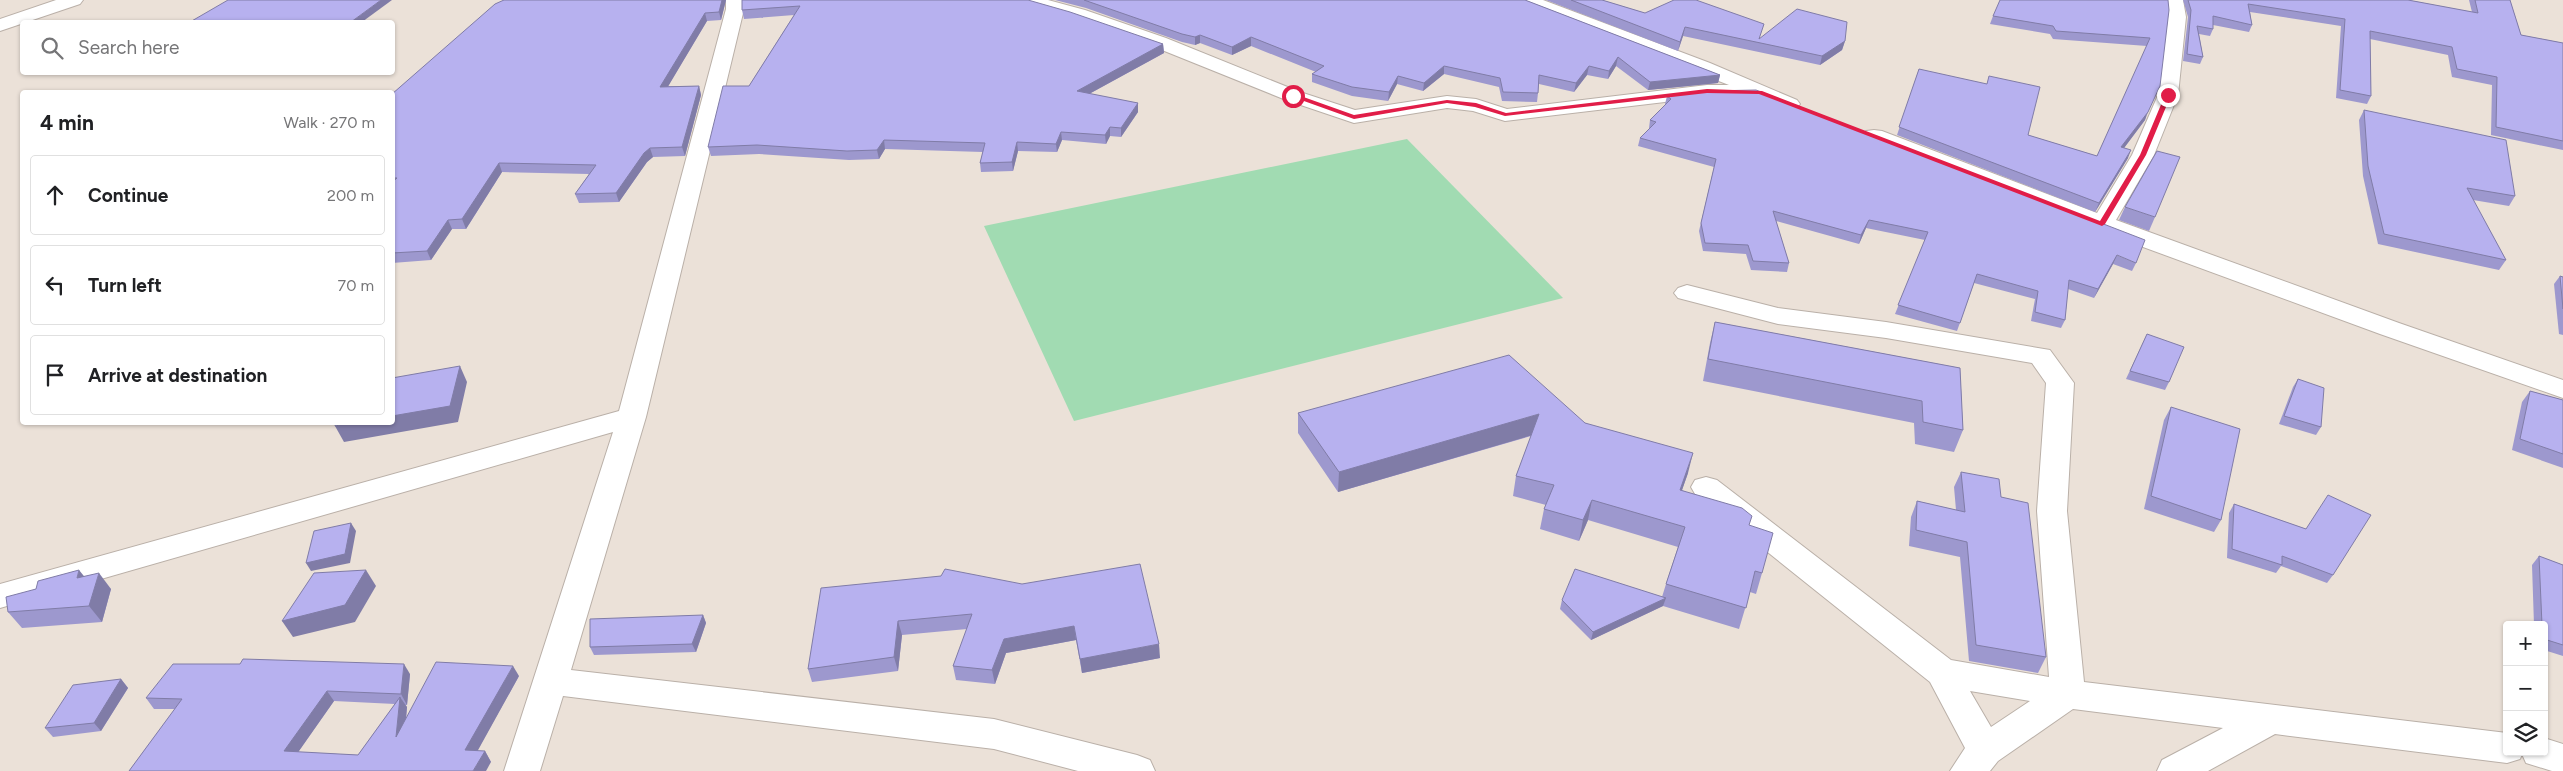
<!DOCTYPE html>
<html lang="en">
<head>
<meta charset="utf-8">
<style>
	body { margin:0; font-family:Figtree,sans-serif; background:#f6f6f6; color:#202124 }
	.controls { position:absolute; right:15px; bottom:15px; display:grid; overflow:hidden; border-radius:5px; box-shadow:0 1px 4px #0004 }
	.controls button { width:45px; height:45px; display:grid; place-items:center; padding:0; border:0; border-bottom:1px solid #e0e0e0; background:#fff; color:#202124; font:25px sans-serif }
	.stop { position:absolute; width:15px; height:15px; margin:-11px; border:4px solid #e11d48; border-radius:50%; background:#fff }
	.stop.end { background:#e11d48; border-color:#fff; box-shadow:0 1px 5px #0008 }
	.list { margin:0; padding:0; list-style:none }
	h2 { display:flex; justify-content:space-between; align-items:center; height:65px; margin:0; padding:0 20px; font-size:21px }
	h2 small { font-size:16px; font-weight:400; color:#757577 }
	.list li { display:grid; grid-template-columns:32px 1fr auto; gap:15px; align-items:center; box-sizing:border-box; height:80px; margin:0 10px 10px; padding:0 10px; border:1px solid #e0e0e0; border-radius:5px }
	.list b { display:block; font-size:19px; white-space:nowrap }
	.list em { font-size:16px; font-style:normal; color:#757577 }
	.icon { flex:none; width:28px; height:28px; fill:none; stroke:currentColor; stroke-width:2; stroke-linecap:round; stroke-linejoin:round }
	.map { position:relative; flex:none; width:2563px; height:771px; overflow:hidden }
	.search { position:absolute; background:#fff; box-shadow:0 1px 4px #0004; left:20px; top:20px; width:375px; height:55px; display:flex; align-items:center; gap:12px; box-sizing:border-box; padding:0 18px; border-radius:5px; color:#757577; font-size:19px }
	.panel { position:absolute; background:#fff; box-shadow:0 1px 4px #0004; left:20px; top:90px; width:375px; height:335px; border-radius:5px }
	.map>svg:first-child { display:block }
</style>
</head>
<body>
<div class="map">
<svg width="2563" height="771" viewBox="0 0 2563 771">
	<rect width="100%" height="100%" fill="#ebe1d8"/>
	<!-- green -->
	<polygon fill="#a1dbb2" points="1407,139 1563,298 1074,421 984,226"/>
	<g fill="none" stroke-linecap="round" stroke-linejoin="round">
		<defs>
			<g id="minor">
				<polygon points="56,0 83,0 80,4 0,31 0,19"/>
				<polygon points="726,0 744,0 744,9 646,417 571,670 994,719 1137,755 1150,760 1155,771 1078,771 994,749 563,696 540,771 504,771 613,432 0,608 0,584 619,411 726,9"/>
				<polygon points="1019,0 1048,0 1085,10 1166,38 1300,92 1355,110 1447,96 1476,99 1507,109 1707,85 1729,85 1520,4 1517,0 1543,0 1710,63 1797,100 1800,104 1797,108 1790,110 1783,108 1754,96 1746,98 1707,97 1505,121 1473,111 1447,108 1354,123 1286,100 1152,46 1071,18 1022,4"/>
				<polygon points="2165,0 2183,0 2186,17 2178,95 2154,155 2116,220 2399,323 2563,380 2563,398 2380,334 2094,229 1866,141 1863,136 1866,131 1874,130 1882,131 2097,213 2132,155 2158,95 2168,17"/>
				<path d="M 1687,285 L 1778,308 L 1886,322 L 2050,350 L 2074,383 L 2067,511 L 2084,682 L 2507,733 L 2507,752 L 2544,752 L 2544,738 L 2563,744 L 2563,771 L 2552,771 L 2526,763 L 2522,754 L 2520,759 L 2507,763 L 2275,734 L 2208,771 L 2157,771 L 2162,760 L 2223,728 L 2073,709 L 1998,761 L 1990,771 L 1950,771 L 1965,748 L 1930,682 L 1695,494 L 1691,487 L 1695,480 L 1706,477 L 1717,480 L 1951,660 L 2049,677 L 2037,511 L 2046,383 L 2032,363 L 1886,338 L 1778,324 L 1678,298 L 1674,293 L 1678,288 ZM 1970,691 L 2030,701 L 1991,727 Z"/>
			</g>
		</defs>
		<!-- minor casing -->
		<use href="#minor" stroke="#bab0a8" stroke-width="2"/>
		<!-- minor -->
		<use href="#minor" fill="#fff" fill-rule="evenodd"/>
	</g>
	<!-- wall -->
	<g fill="#9d98ce" fill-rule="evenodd">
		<polygon points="504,0 726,0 721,20 707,21 668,86 699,86 701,95 685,156 653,157 647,162 619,202 579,203 575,194 589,174 502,172 466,229 452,229 431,260 392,263 392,94"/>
		<polygon points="742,0 1163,44 1164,53 1089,94 1138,103 1138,112 1121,137 1110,136 1106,144 1062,140 1057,152 1018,151 1013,171 981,172 980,163 983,152 885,149 879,159 849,160 759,154 711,156 708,147 749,86 794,15 744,19 742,10"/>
		<polygon points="1055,0 1525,0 1720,75 1718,83 1648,90 1616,66 1608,79 1587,75 1574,92 1539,84 1537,102 1502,101 1499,87 1444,74 1423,91 1397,84 1388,101 1352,96 1312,82 1312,74 1316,72 1251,46 1232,55 1200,43 1195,45 1182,42 1086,8"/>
		<polygon points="1546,0 1602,0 1645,13 1760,39 1845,41 1842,50 1820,65 1683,36 1678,51"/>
		<polygon points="2168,0 2145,120 2124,148 2128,158 2095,212 1897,135 1919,69 2028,135 2097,156 2147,46 2053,39 2050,34 1990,24 1993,16"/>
		<polygon points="2183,0 2408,0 2472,12 2469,0 2510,0 2521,35 2563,43 2563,150 2491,135 2492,85 2452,77 2448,55 2370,39 2371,96 2367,104 2336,98 2341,26 2250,12 2252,25 2249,32 2213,25 2213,29 2210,36 2199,34 2203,57 2200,64 2183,61 2188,17"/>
		<polygon points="1709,91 2136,263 2132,271 2113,264 2094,298 2068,289 2065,320 2061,328 2031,321 2035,299 1974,283 1957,331 1895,314 1925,240 1866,228 1859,244 1776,221 1789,263 1787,272 1751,270 1746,254 1703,251 1699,231 1714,167 1638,146 1640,138 1650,128 1649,128 1650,120 1666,104 1665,104 1667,96"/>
		<polygon points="2364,110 2515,196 2509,206 2473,200 2506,260 2499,270 2378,244 2363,176 2359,120"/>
		<polygon points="2125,207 2155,217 2149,231 2119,220"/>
		<polygon points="2560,276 2563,277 2563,335 2559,334 2554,284"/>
		<polygon points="1715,322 1960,368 1963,430 1954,452 1915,444 1914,423 1703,381 1710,343"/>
		<polygon points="2147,334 2169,382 2165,390 2126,379"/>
		<polygon points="2298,379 2321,427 2316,435 2279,424 2293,387"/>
		<polygon points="2530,391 2563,400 2563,468 2512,450 2522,402"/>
		<polygon points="2171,407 2221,520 2214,532 2144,509 2164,420"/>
		<polygon points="1298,413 1585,423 1688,473 1682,490 1749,525 1762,573 1756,594 1750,592 1739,629 1663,606 1591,640 1560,609 1562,600 1662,597 1666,584 1678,547 1588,520 1579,541 1540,529 1544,509 1546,505 1513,496 1516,476 1531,436 1338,492 1298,433"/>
		<polygon points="1961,472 2001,497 2046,657 2038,673 1969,661 1960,557 1909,546 1911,517 1917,501 1956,510 1954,487"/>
		<polygon points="2234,504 2306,529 2333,575 2327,583 2281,566 2276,573 2227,558 2229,513"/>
		<polygon points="2539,556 2563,565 2563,656 2544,650 2544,625 2534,625 2532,565"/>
		<polygon points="84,576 111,589 102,622 22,628 8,612"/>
		<polygon points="941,576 1160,658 1082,673 1076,640 1006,653 995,684 956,680 953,666 967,629 902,635 898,671 812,682 808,669"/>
		<polygon points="703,615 706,623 696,652 594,655 590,647"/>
		<path d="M 410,674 L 407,705 L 405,705 L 407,707 L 406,720 L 519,676 L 477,751 L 485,751 L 491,762 L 129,771 L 175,709 L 154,709 L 146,698 ZM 334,701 L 395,704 L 358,755 L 298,752 Z"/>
		<polygon points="121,679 128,688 101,731 53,737 45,728"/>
	</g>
	<!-- shaded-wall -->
	<g fill="#807ca7">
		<polygon points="381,0 392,0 362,22 351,22"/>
		<polygon points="722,0 726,0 721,20 719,12"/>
		<polygon points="705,13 707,21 663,95 660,87"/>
		<polygon points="1685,27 1683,36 1678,51 1680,42"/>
		<polygon points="1200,35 1200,43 1195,45 1195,37"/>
		<polygon points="1251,37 1251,46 1232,55 1232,47"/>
		<polygon points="1845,41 1842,50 1820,65 1822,56"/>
		<polygon points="1163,44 1164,53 1078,100 1077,91"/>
		<polygon points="1618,57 1616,66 1608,79 1609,71"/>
		<polygon points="1444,66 1444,74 1423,91 1424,83"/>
		<polygon points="1589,66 1587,75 1574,92 1576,83"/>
		<polygon points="1720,75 1718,83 1648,90 1650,82"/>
		<polygon points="1398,76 1397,84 1388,101 1389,92"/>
		<polygon points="699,86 701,95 685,156 682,147"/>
		<polygon points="1138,103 1138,112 1121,137 1121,128"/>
		<polygon points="2148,112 2145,120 2118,156 2121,147"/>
		<polygon points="1110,127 1110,136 1106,144 1105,135"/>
		<polygon points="1061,132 1062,140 1057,152 1056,144"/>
		<polygon points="884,140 885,149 879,159 877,150"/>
		<polygon points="1017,142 1018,151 1013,171 1012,162"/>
		<polygon points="650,148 653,157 647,162 619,202 616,193 644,153"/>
		<polygon points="2131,150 2128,158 2095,212 2099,203"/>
		<polygon points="499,163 502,172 466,229 462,219"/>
		<polygon points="448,220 452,229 431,260 427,251"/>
		<polygon points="1869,220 1866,228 1859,244 1861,235"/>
		<polygon points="2117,255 2113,264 2094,298 2098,289"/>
		<polygon points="460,366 467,382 458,422 344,442 335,426 355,422 392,422 392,416"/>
		<polygon points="1539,414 1536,434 1338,492 1339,472"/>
		<polygon points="1693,453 1688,473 1675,510 1680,490"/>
		<polygon points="1592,500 1588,520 1579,541 1583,520"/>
		<polygon points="351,523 356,531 350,563 311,571 306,563"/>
		<polygon points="79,570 92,586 77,578"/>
		<polygon points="366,570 376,586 355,622 293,637 282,621"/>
		<polygon points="99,573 111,589 102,622 89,606"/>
		<polygon points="1666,598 1663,606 1591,640 1593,632"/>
		<polygon points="703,615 706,623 696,652 692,644"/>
		<polygon points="898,621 902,635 898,671 894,657"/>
		<polygon points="1074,626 1076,640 1006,653 995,684 992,670 1004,639"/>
		<polygon points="1159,644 1160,658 1082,673 1080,659"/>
		<polygon points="404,664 410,674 407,705 401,694"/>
		<polygon points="513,666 519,676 472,761 465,750"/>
		<polygon points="121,679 128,688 101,731 94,723"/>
		<polygon points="327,691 334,701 292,761 284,751"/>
		<polygon points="400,697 407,707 403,748 396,737"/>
		<polygon points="485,751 491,762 486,771 473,771"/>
	</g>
	<!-- building -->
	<g fill="#b7b1ef" stroke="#807ca7">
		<polygon points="228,0 381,0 351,22 190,22"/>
		<polygon points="504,0 722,0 719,12 705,13 660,87 699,86 682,147 650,148 644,153 616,193 575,194 596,165 499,163 462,219 448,220 427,251 392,253 392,182 397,178 392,178 392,94 495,4"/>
		<polygon points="742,0 1028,0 1070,12 1163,44 1077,91 1138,103 1121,128 1110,127 1105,135 1061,132 1056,144 1017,142 1012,162 980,163 985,143 884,140 877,150 847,151 757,145 708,147 723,86 749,86 800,6 742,10"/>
		<polygon points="1084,0 1525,0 1720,75 1650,82 1618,57 1609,71 1589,66 1576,83 1539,75 1538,93 1503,92 1500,78 1444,66 1424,83 1398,76 1389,92 1352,87 1312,74 1324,66 1251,37 1232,47 1200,35 1195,37 1182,34"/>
		<polygon points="1571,0 1602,0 1645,13 1674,0 1696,0 1764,24 1759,39 1797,9 1847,22 1845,41 1822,56 1685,27 1680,42"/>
		<polygon points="2000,0 2168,0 2169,10 2160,86 2148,112 2121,147 2131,150 2099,203 1899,127 1919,69 1987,84 1989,76 2040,87 2028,135 2097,156 2150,38 2056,31 2053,26 1993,16"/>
		<polygon points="2188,0 2408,0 2478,13 2475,0 2510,0 2521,35 2563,43 2563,141 2496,127 2497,77 2457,69 2452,47 2370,31 2371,96 2340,90 2345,19 2248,4 2252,25 2213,16 2213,29 2197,26 2203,57 2187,54 2191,10"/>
		<polygon points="1756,90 2145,240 2136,263 2117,255 2098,289 2069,280 2065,320 2035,312 2038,291 1977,274 1960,323 1898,305 1928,232 1869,220 1861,235 1773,211 1789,263 1753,261 1748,245 1705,243 1701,223 1716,159 1640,138 1656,122 1650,120 1671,99 1667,96 1709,91"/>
		<polygon points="2364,110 2506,140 2515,196 2467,188 2506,260 2384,234 2368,166"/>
		<polygon points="2157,151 2180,157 2155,217 2125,207"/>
		<polygon points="2560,276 2563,277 2563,309"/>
		<polygon points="1715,322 1960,368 1963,430 1923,422 1922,401 1708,359"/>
		<polygon points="2147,334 2184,347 2169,382 2130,371"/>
		<polygon points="1509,355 1585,423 1693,453 1680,490 1742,508 1752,516 1749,525 1773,533 1762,573 1755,571 1746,608 1666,584 1685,527 1592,500 1583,520 1544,509 1554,485 1516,476 1539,414 1339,472 1298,413"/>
		<polygon points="460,366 450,406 392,416 392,378"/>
		<polygon points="2298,379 2324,388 2321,427 2284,416"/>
		<polygon points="2530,391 2563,400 2563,454 2520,439"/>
		<polygon points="2171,407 2240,429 2221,520 2151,496"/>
		<polygon points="336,422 355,422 335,426"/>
		<polygon points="1961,472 1999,479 2001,497 2028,503 2046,657 1976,645 1967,542 1916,530 1917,501 1965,512"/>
		<polygon points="2328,495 2371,515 2333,575 2282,556 2282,565 2232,549 2234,504 2306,529"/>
		<polygon points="351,523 345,554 306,563 314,531"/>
		<polygon points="2539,556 2563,565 2563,645 2544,639 2544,625 2542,625"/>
		<polygon points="1140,564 1159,644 1080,659 1074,626 1004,639 992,670 953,666 972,614 898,621 894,657 808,669 821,588 941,576 945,569 1022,584"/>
		<polygon points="1575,569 1666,598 1593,632 1562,600"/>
		<polygon points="79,570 77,578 99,573 89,606 8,612 6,597 36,589 38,581"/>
		<polygon points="366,570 345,605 282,621 314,573"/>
		<polygon points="703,615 692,644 590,647 590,619"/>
		<polygon points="243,659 404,664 401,694 327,691 284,751 358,755 400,697 396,737 436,662 513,666 465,750 485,751 473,771 129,771 182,699 146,698 173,664 240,664"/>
		<polygon points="121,679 94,723 45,728 73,685"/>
	</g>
	<!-- route -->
	<polygon fill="#e11d48" points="1707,89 1762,91 2100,221 2140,155 2165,95 2168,93 2171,95 2146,155 2105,224 2102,226 1759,94 1707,93 1505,116 1475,107 1447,103 1354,119 1290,96 1295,94 1354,115 1447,100 1476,103 1506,113"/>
</svg>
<div class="controls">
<button>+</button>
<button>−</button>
<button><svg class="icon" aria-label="layers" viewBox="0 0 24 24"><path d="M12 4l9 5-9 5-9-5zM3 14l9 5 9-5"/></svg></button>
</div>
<div class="stop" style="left:1293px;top:96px"></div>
<div class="stop end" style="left:2168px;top:95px"></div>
<div class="search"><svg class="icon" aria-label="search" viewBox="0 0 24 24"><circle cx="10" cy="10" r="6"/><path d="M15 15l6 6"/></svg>Search here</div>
<section class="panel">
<h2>4 min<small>Walk · 270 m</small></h2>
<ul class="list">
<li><svg class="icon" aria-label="ahead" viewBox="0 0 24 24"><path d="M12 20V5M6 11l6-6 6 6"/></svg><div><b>Continue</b></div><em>200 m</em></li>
<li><svg class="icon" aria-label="left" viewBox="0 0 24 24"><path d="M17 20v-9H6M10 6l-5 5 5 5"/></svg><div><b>Turn left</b></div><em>70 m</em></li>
<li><svg class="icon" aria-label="arrive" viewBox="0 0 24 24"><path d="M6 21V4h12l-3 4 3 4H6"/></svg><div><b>Arrive at destination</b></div></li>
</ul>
</section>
</div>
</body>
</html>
